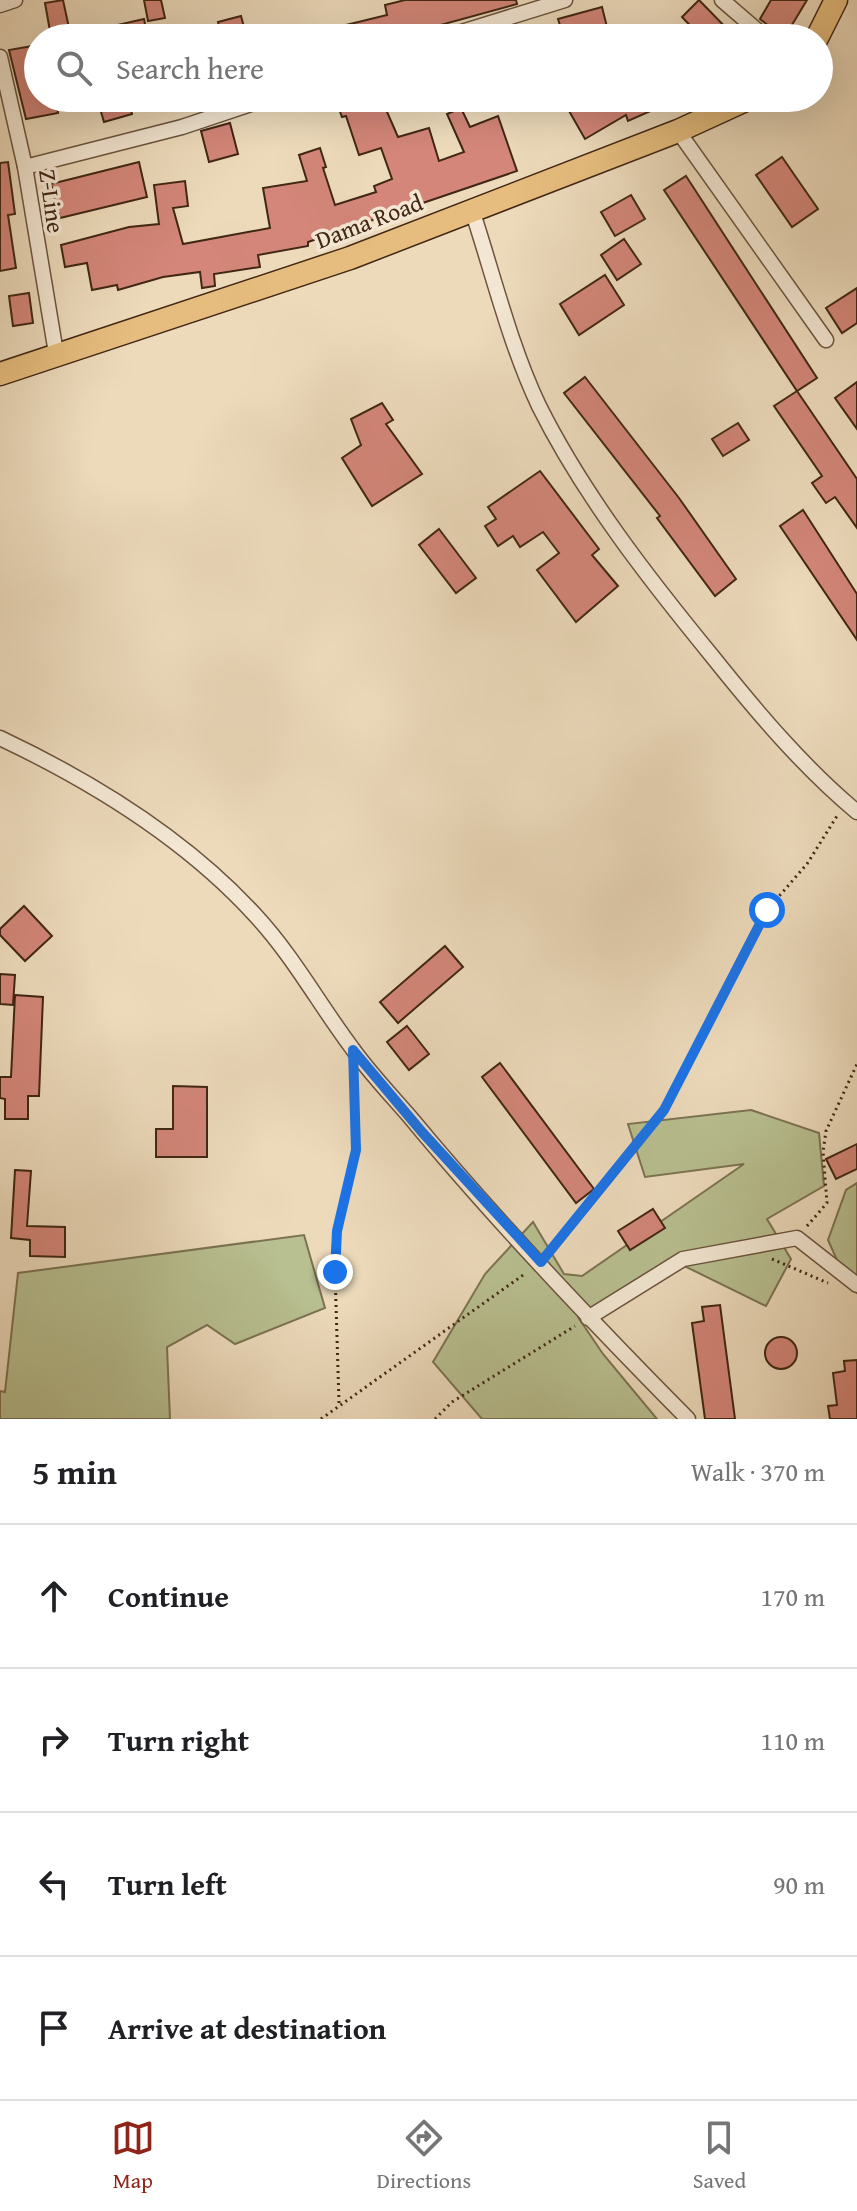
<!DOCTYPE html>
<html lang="en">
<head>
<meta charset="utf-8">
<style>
	body { margin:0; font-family:"Gentium Book Plus",serif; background:#f2f2f2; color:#202124 }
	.stop { position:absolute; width:24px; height:24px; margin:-18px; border:6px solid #1a73e8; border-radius:50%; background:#fff }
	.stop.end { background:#1a73e8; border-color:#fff; box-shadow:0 2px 8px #0008 }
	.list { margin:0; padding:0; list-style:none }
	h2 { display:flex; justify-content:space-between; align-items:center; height:104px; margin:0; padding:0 32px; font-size:34px }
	h2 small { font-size:26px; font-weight:400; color:#757577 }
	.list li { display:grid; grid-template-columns:52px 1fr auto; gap:24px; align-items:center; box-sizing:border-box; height:144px; padding:0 32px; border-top:2px solid #e0e0e0 }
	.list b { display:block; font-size:30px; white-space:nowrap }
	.list em { font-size:26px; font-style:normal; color:#757577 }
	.icon { flex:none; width:44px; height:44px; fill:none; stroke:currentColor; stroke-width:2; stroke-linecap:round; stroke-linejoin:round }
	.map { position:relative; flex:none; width:857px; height:1419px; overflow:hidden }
	.search { position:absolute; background:#fff; box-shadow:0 8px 32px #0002; left:24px; right:24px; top:24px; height:88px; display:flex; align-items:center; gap:20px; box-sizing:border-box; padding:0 28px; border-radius:44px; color:#757577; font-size:30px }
	.sheet { height:680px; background:#fff }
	nav { display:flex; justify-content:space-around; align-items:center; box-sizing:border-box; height:112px; border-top:2px solid #e0e0e0; background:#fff; font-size:22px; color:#757577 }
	nav a { display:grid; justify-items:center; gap:4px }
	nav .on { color:#8f2418 }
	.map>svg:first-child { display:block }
</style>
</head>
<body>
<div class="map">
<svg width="857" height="1419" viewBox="0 0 857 1419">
	<rect width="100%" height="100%" fill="#ecdabb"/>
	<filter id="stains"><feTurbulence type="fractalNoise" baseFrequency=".0025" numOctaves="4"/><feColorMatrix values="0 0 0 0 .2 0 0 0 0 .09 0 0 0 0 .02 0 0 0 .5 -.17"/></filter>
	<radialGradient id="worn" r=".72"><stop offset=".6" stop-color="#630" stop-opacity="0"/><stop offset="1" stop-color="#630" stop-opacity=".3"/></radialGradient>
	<!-- green -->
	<g fill="#b8bf90" stroke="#7c7352" stroke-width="2">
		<polygon points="751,1110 819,1133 824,1186 767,1219 791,1259 766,1306 672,1260 578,1317 603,1354 657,1419 482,1419 433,1362 485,1274 533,1222 564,1274 582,1276 744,1164 645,1177 628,1124"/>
		<polygon points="857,1183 857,1293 845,1278 828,1240 846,1190"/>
		<polygon points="304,1235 325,1308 235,1344 207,1325 167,1347 170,1419 0,1419 0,1391 5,1392 18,1273"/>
	</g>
	<!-- building -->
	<g fill="#d38679" stroke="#412714" stroke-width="2">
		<polygon points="63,0 69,28 50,31 45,3"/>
		<polygon points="144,0 161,0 165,18 148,21"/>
		<polygon points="405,0 516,0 517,4 393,38 314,38 313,33 387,15 385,5"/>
		<polygon points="699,0 736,38 702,38 682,17"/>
		<polygon points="771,0 807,0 784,38 760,19"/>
		<polygon points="602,7 609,35 564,38 558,19"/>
		<polygon points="241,16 247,38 221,38 218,22"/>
		<polygon points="144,19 148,38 115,38 113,26"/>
		<polygon points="38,45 38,98 55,98 58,113 26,119 9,50"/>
		<polygon points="97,98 128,98 132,114 104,122"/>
		<polygon points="335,98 381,98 398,137 429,128 439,161 464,152 447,114 461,108 470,127 498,116 517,171 308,242 308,246 258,255 260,267 214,274 215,286 202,288 200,272 163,277 118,290 117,285 92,290 87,263 65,267 61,245 129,227 159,224 154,185 185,181 188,206 173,208 183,244 270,228 263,188 307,181 299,155 320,148 326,167 323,168 335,205 376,192 374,186 392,179 381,148 359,155 346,116 342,117"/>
		<polygon points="592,98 680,98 628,121 626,115 585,139 569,111"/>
		<polygon points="230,123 238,154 209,162 201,131"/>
		<polygon points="782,157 818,209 792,227 756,175"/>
		<polygon points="8,162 15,214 8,215 16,268 0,271 0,163"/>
		<polygon points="139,162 147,197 60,218 51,184"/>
		<polygon points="686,176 817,378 797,391 664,190"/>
		<polygon points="631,195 645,219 615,236 601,212"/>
		<polygon points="624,239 641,264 617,280 601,255"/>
		<polygon points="605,275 624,305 579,335 560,304"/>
		<polygon points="857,288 857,323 842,333 826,308"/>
		<polygon points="29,293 33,323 13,326 9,296"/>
		<polygon points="585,377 679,498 736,579 715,596 657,518 660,516 564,393"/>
		<polygon points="857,382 857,429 835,398"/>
		<polygon points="797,391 857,479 857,528 835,497 826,503 812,483 822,476 774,406"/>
		<polygon points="382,403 393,420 386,424 422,474 372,506 342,458 361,445 351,419"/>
		<polygon points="738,423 749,440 723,456 712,439"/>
		<polygon points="540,471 599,549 592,555 618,586 576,622 537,570 559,553 543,532 520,547 513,536 498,546 485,526 496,519 488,507"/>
		<polygon points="803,510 857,594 857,640 780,526"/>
		<polygon points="439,529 476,578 456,593 419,545"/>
		<polygon points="24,906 52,936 25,961 0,935 0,929"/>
		<polygon points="445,946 463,967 398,1023 380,1002"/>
		<polygon points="0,974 15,975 13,1005 0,1004"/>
		<polygon points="15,995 43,997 39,1096 28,1096 28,1119 5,1119 5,1099 0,1098 0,1077 11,1077"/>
		<polygon points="407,1026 429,1054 409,1070 387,1042"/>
		<polygon points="500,1063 594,1189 576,1203 482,1077"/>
		<polygon points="173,1086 207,1087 207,1157 156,1157 156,1129 173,1129"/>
		<polygon points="857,1144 857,1169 836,1179 826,1159"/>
		<polygon points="15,1170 31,1171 27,1226 65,1227 65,1257 30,1256 30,1240 11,1238"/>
		<polygon points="653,1209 665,1228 630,1250 618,1231"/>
		<polygon points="720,1305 735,1419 705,1419 692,1323 704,1321 702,1307"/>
		<circle cx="781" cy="1353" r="16"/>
		<polygon points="857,1360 857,1419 830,1419 828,1406 837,1405 833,1373 845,1371 844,1361"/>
	</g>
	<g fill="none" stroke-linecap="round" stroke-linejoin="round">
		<defs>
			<g id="minor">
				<polyline points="722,0 766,38"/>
				<polyline points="0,5 15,0"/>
				<polyline points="442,38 565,0"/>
				<polyline points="0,57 25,167 56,353"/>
				<polyline points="678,131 826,340"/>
				<polyline points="25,167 182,127 269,98"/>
				<path d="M 472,210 C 493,274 510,345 539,406 C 584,496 649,579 712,656 C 756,711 803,767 857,812"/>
				<path d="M 0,738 C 93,782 186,839 256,916 C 293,956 319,1004 352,1048 C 369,1072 390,1094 410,1117 C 496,1221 593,1323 688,1419"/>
				<polyline points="588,1318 683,1259 797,1238 857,1285"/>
			</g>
			<g id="trunk">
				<polyline points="817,38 836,0"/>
				<polyline points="0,374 350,258 678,131 750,98"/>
			</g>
		</defs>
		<!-- minor casing -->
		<use href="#minor" stroke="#6c543e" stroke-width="17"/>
		<!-- trunk casing -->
		<use href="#trunk" stroke="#412714" stroke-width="25"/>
		<!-- path -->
		<g stroke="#412714" stroke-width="3" stroke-dasharray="2 4" stroke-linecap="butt">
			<polyline points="807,1226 827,1203 823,1152 826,1131 857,1064"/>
			<polyline points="550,1252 664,1110 767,910 807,864 837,816"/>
			<polyline points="772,1259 828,1283"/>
			<polyline points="339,1403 335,1272 337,1231 356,1150 353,1073"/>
			<polyline points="321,1419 526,1273"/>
			<polyline points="435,1419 452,1402 575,1326"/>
		</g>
		<!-- minor -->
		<use href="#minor" stroke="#f3e7d3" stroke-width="14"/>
		<!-- trunk -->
		<use href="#trunk" stroke="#e6bd7e" stroke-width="22"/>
	</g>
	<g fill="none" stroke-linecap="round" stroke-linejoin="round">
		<!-- route -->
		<polyline stroke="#1a73e8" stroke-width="10" points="335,1272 337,1231 356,1150 353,1050 422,1132 541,1262 664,1110 767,910"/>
	</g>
	<g text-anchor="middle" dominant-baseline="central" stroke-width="7" stroke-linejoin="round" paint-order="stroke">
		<!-- street labels -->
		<g font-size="24" fill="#412714" stroke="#f3e7d3">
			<text transform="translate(52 201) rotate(82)">Z-Line</text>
			<text transform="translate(369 221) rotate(-21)">Dama Road</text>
		</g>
	</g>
	<rect width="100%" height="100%" filter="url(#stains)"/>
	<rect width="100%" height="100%" fill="url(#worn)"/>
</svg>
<div class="stop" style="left:767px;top:910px"></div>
<div class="stop end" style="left:335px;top:1272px"></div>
<div class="search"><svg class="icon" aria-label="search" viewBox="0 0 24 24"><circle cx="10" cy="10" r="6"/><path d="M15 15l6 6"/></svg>Search here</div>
</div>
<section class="sheet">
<h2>5 min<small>Walk · 370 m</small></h2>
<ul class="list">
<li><svg class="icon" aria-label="ahead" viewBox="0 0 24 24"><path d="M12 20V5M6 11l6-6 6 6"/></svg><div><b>Continue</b></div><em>170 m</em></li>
<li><svg class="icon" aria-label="right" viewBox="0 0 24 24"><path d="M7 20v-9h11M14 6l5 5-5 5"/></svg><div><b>Turn right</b></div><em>110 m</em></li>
<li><svg class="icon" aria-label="left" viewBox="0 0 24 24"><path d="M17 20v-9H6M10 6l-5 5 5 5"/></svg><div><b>Turn left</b></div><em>90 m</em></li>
<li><svg class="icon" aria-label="arrive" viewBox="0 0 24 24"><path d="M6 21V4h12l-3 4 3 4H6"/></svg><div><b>Arrive at destination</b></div></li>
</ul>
</section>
<nav>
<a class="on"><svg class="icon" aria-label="map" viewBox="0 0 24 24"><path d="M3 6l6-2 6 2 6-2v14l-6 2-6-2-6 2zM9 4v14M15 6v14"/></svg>Map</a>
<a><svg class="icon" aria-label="directions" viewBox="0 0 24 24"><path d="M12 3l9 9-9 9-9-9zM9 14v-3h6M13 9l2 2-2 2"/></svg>Directions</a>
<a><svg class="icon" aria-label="saved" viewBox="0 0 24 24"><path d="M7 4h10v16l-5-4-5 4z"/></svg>Saved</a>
</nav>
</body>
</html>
